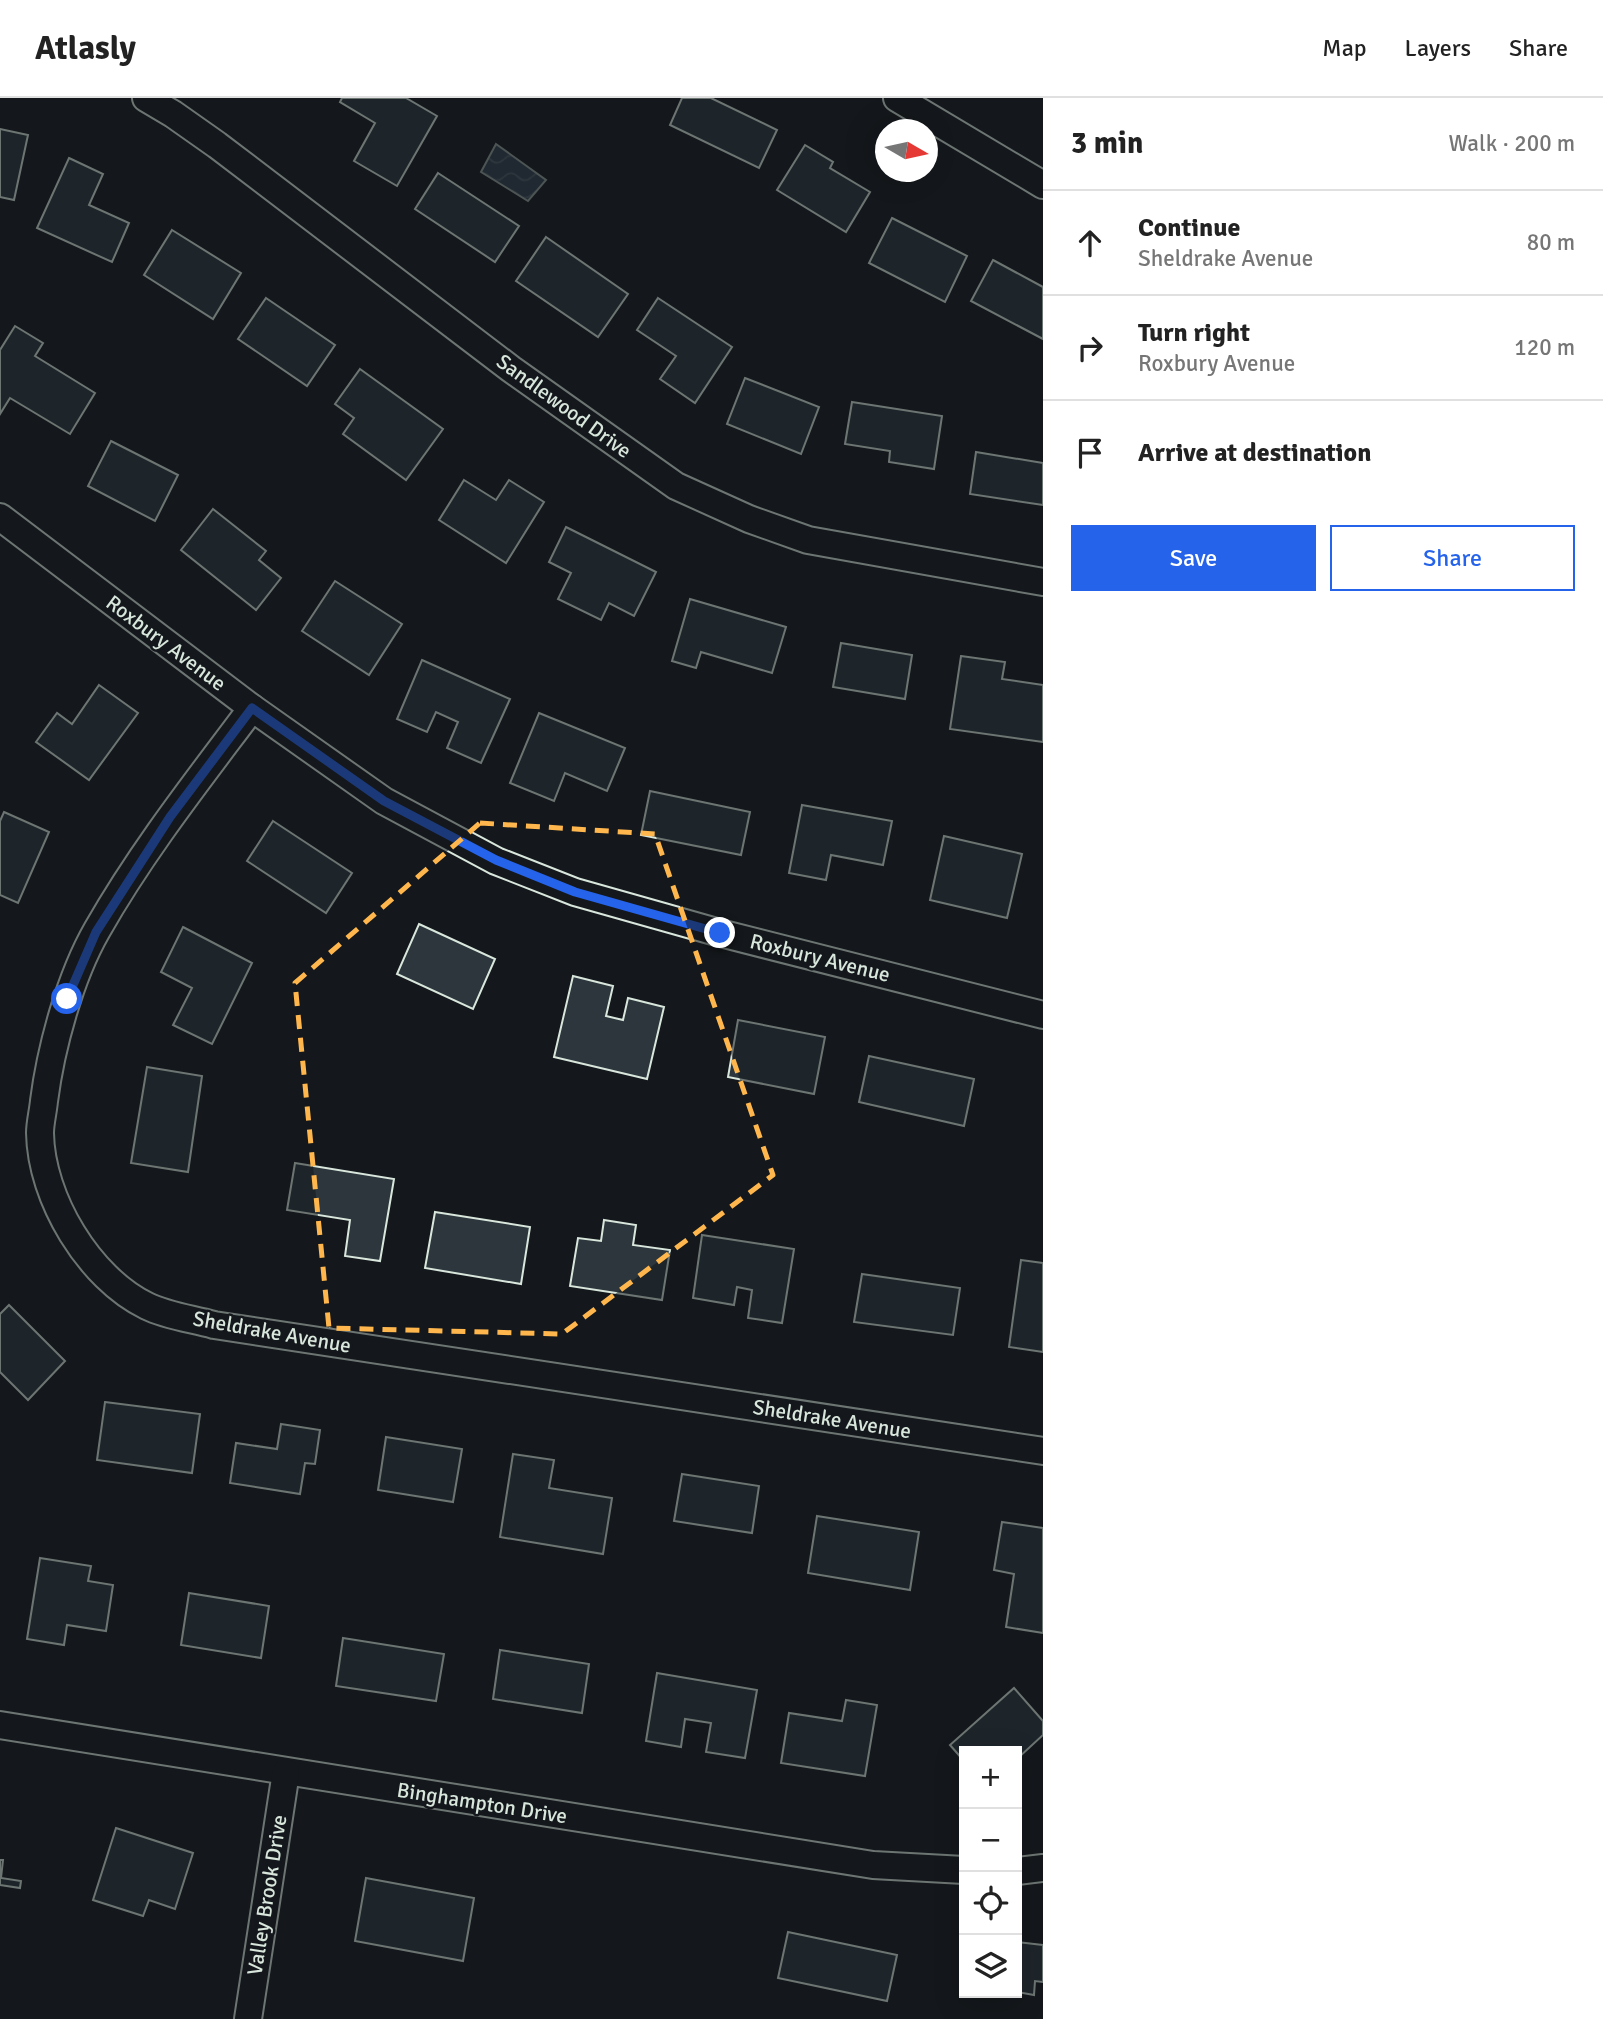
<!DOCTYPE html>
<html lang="en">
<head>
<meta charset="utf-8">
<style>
	body { margin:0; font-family:Signika,sans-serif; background:#f2f2f2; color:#222 }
	.controls { position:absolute; right:21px; bottom:21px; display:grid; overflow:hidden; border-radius:0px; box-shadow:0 7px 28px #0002 }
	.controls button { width:63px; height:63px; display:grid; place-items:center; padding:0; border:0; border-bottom:2px solid #e0e0e0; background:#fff; color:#222; font:35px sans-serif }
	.compass { position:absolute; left:875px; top:21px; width:63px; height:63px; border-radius:50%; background:#fff; box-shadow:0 7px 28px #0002; rotate:99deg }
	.stop { position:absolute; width:21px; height:21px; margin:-16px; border:5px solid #2563eb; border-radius:50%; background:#fff }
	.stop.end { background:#2563eb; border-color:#fff; box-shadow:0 2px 7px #0008 }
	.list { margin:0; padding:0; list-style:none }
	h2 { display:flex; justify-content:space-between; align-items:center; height:91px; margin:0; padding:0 28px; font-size:30px }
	h2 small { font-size:23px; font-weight:400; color:#767676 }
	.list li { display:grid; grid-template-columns:46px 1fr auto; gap:21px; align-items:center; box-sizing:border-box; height:105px; padding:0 28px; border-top:2px solid #e0e0e0 }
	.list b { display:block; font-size:26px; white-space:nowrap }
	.list p { margin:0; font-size:23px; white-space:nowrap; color:#767676 }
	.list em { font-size:23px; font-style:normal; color:#767676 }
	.actions { display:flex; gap:14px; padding:21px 28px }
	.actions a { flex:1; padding:16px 0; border:2px solid #2563eb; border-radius:0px; text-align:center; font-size:24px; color:#2563eb }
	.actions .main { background:#2563eb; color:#fff }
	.icon { flex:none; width:38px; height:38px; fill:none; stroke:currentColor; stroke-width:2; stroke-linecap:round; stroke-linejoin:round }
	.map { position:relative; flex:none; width:1043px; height:1921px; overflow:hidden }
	header { display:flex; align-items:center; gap:42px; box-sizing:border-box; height:98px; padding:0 35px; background:#fff; border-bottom:2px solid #e0e0e0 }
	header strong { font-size:33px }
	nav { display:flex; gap:38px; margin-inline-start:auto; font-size:24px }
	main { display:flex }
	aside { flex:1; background:#fff }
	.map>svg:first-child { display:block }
</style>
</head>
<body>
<header>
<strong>Atlasly</strong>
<nav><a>Map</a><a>Layers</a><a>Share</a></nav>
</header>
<main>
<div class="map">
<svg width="1043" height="1921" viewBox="0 0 1043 1921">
	<defs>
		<pattern id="water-waves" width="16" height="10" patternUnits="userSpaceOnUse" patternTransform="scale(1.75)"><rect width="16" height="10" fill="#2f3f4d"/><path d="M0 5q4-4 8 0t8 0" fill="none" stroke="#4c5b66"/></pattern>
	</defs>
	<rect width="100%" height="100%" fill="#14181c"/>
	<!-- water -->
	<polygon fill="url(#water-waves)" stroke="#939e99" stroke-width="2" points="496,46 546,82 528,103 481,74"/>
	<!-- building -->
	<g fill="#2c363c" stroke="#d8e6dc" stroke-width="2">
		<polygon points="342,0 406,0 437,18 397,88 354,63 375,25 340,4"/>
		<polygon points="682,0 711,0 777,32 759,70 670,27"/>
		<polygon points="0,31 28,37 14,102 0,99"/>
		<polygon points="805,47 833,64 830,70 870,94 846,134 777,92"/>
		<polygon points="69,60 103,76 89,107 129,125 112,164 37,130"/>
		<polygon points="438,75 519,128 495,164 415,111"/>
		<polygon points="892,120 967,158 945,204 869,165"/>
		<polygon points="172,132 241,175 213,221 144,177"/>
		<polygon points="546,139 628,196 598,239 516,183"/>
		<polygon points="993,162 1043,189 1043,241 971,203"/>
		<polygon points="266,200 335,247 307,288 238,241"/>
		<polygon points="658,200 732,249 695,305 660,281 676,258 637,232"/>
		<polygon points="15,228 43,245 35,258 95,295 70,336 10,300 0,316 0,252"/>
		<polygon points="360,271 443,331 406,382 343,336 354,320 335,306"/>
		<polygon points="745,280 819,309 801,356 727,326"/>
		<polygon points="852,304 942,318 934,371 889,364 890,353 845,346"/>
		<polygon points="111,343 178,377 155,423 88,388"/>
		<polygon points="976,354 1043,365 1043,407 970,396"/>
		<polygon points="464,382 496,402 509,382 544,404 506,465 439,422"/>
		<polygon points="213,411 266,453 259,462 281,480 256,512 181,452"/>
		<polygon points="566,429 656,474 634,518 609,505 601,522 558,501 571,475 549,464"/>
		<polygon points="335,483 402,526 369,577 302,533"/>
		<polygon points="690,501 786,529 772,575 701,554 696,570 672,563"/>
		<polygon points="841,545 912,557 905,601 833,589"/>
		<polygon points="961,558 1005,564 1002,581 1043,587 1043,644 950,631"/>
		<polygon points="422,562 510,601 481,665 447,650 458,624 436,614 427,634 397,621"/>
		<polygon points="99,587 138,615 89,682 36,644 57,615 72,626"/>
		<polygon points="539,615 625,650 607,693 565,675 554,703 510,685"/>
		<polygon points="650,693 750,714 741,757 641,737"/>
		<polygon points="802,707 892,723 883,767 831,757 826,782 789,775"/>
		<polygon points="4,714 49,734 18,805 0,797 0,723"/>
		<polygon points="273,723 352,775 326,815 247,763"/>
		<polygon points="944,738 1022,756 1007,820 930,802"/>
		<polygon points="419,826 495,861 473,911 397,876"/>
		<polygon points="183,829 252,865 212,946 173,927 192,890 161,874"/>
		<polygon points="573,878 613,888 606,918 623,922 628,900 664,909 647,981 554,959"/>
		<polygon points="738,922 825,939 814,996 728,979"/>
		<polygon points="869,958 974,981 964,1028 859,1004"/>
		<polygon points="147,969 202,978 188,1074 131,1065"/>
		<polygon points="295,1065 394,1081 380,1163 345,1158 350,1122 287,1112"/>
		<polygon points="435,1114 530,1129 521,1186 425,1170"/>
		<polygon points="604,1122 636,1127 633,1147 670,1152 662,1202 570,1188 578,1140 601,1143"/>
		<polygon points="702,1137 794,1151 782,1225 748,1220 752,1192 737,1189 734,1207 693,1200"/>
		<polygon points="1021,1162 1043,1165 1043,1254 1009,1249"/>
		<polygon points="862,1176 960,1190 953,1237 854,1224"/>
		<polygon points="9,1207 65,1263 28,1302 0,1274 0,1216"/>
		<polygon points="105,1304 200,1316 192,1375 97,1362"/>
		<polygon points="281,1326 320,1332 315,1366 305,1365 300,1396 230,1385 236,1345 277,1351"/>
		<polygon points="386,1339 462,1351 453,1404 378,1392"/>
		<polygon points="513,1356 554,1362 549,1390 612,1400 603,1456 500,1439"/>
		<polygon points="682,1376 759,1388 752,1435 674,1423"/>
		<polygon points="817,1418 919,1434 910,1492 808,1475"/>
		<polygon points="1002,1424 1043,1430 1043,1535 1006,1529 1014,1476 994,1472"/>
		<polygon points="40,1460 91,1468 88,1483 113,1487 106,1533 67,1527 64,1547 27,1541"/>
		<polygon points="189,1495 269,1508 261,1560 181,1547"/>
		<polygon points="343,1540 444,1556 436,1603 336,1588"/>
		<polygon points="500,1552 589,1566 582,1615 493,1601"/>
		<polygon points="657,1575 757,1592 745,1660 706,1654 711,1625 685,1621 681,1649 646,1643"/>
		<polygon points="1014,1590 1043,1623 1043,1637 1017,1661 1017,1653 964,1653 964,1663 950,1647"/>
		<polygon points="846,1602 877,1607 865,1678 781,1665 789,1615 842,1623"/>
		<polygon points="116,1730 193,1755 175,1811 149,1802 143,1818 93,1802"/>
		<polygon points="0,1762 3,1762 1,1780 21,1783 20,1790 0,1787"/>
		<polygon points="366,1780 474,1800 463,1863 355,1843"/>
		<polygon points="788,1834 897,1857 887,1903 778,1880"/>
		<polygon points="1017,1844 1043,1847 1043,1884 1035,1883 1034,1897 1017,1894"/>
	</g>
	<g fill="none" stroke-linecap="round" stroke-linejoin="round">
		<defs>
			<g id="minor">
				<polyline points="146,0 173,16 217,47 511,271 676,388 749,421 808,442 1043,484"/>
				<polyline points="897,0 1043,87"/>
				<polyline points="0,419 252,610 384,703 496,763 575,794 720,835 1043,917"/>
				<path d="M 252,610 C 198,682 142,753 97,832 C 70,879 51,949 44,1003 C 43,1014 40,1025 40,1035 C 41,1100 89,1180 147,1208 C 167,1218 193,1221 214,1227 L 1043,1353"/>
				<polyline points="0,1627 873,1767 964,1772"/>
				<polyline points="1017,1773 1043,1770"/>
				<polyline points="248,1921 286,1674"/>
			</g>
		</defs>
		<!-- minor casing -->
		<use href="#minor" stroke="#d8e6dc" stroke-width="30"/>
		<!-- minor -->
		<use href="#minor" stroke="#14181c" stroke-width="26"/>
	</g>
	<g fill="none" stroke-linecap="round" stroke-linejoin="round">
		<!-- route -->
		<polyline stroke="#2563eb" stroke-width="9" points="67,901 96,834 170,719 252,610 384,703 496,762 575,794 720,835"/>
	</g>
	<!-- marked area -->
	<path d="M0 0H1043V1921H0ZM 480,725 L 655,736 L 773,1077 L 562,1236 L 329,1230 L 295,885 Z" fill="#14181c" fill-opacity=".55" fill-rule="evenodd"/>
	<path fill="none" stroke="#ffb74d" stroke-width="5" stroke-dasharray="14 9" stroke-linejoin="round" d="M 480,725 L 655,736 L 773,1077 L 562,1236 L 329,1230 L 295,885 Z"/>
	<g text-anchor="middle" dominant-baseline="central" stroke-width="5" stroke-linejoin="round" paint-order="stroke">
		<!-- street labels -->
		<g font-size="21" fill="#d8e6dc" stroke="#14181c">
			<text transform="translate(564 308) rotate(36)">Sandlewood Drive</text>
			<text transform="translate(166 545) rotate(37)">Roxbury Avenue</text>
			<text transform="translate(820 860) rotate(14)">Roxbury Avenue</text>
			<text transform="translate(272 1234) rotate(10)">Sheldrake Avenue</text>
			<text transform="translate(832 1321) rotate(9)">Sheldrake Avenue</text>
			<text transform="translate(482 1705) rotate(9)">Binghampton Drive</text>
			<text transform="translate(267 1797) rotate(-81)">Valley Brook Drive</text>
		</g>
	</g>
</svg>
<div class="controls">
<button>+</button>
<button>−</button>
<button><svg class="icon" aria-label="locate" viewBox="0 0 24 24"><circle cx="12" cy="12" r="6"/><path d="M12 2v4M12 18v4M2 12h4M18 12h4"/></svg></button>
<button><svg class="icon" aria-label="layers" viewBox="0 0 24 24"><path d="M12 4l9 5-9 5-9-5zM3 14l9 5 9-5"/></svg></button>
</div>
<svg class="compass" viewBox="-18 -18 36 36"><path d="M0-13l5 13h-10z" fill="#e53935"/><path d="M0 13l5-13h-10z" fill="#767676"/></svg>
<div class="stop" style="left:67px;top:901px"></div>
<div class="stop end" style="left:720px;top:835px"></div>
</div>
<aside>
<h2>3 min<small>Walk · 200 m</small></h2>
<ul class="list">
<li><svg class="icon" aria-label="ahead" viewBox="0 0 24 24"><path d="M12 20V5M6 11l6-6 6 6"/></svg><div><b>Continue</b><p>Sheldrake Avenue</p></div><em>80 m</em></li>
<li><svg class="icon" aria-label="right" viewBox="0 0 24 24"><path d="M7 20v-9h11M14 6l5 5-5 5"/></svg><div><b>Turn right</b><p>Roxbury Avenue</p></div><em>120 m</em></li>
<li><svg class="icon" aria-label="arrive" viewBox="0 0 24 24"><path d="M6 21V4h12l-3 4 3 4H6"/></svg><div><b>Arrive at destination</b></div></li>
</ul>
<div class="actions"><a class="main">Save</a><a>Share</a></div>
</aside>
</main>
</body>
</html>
